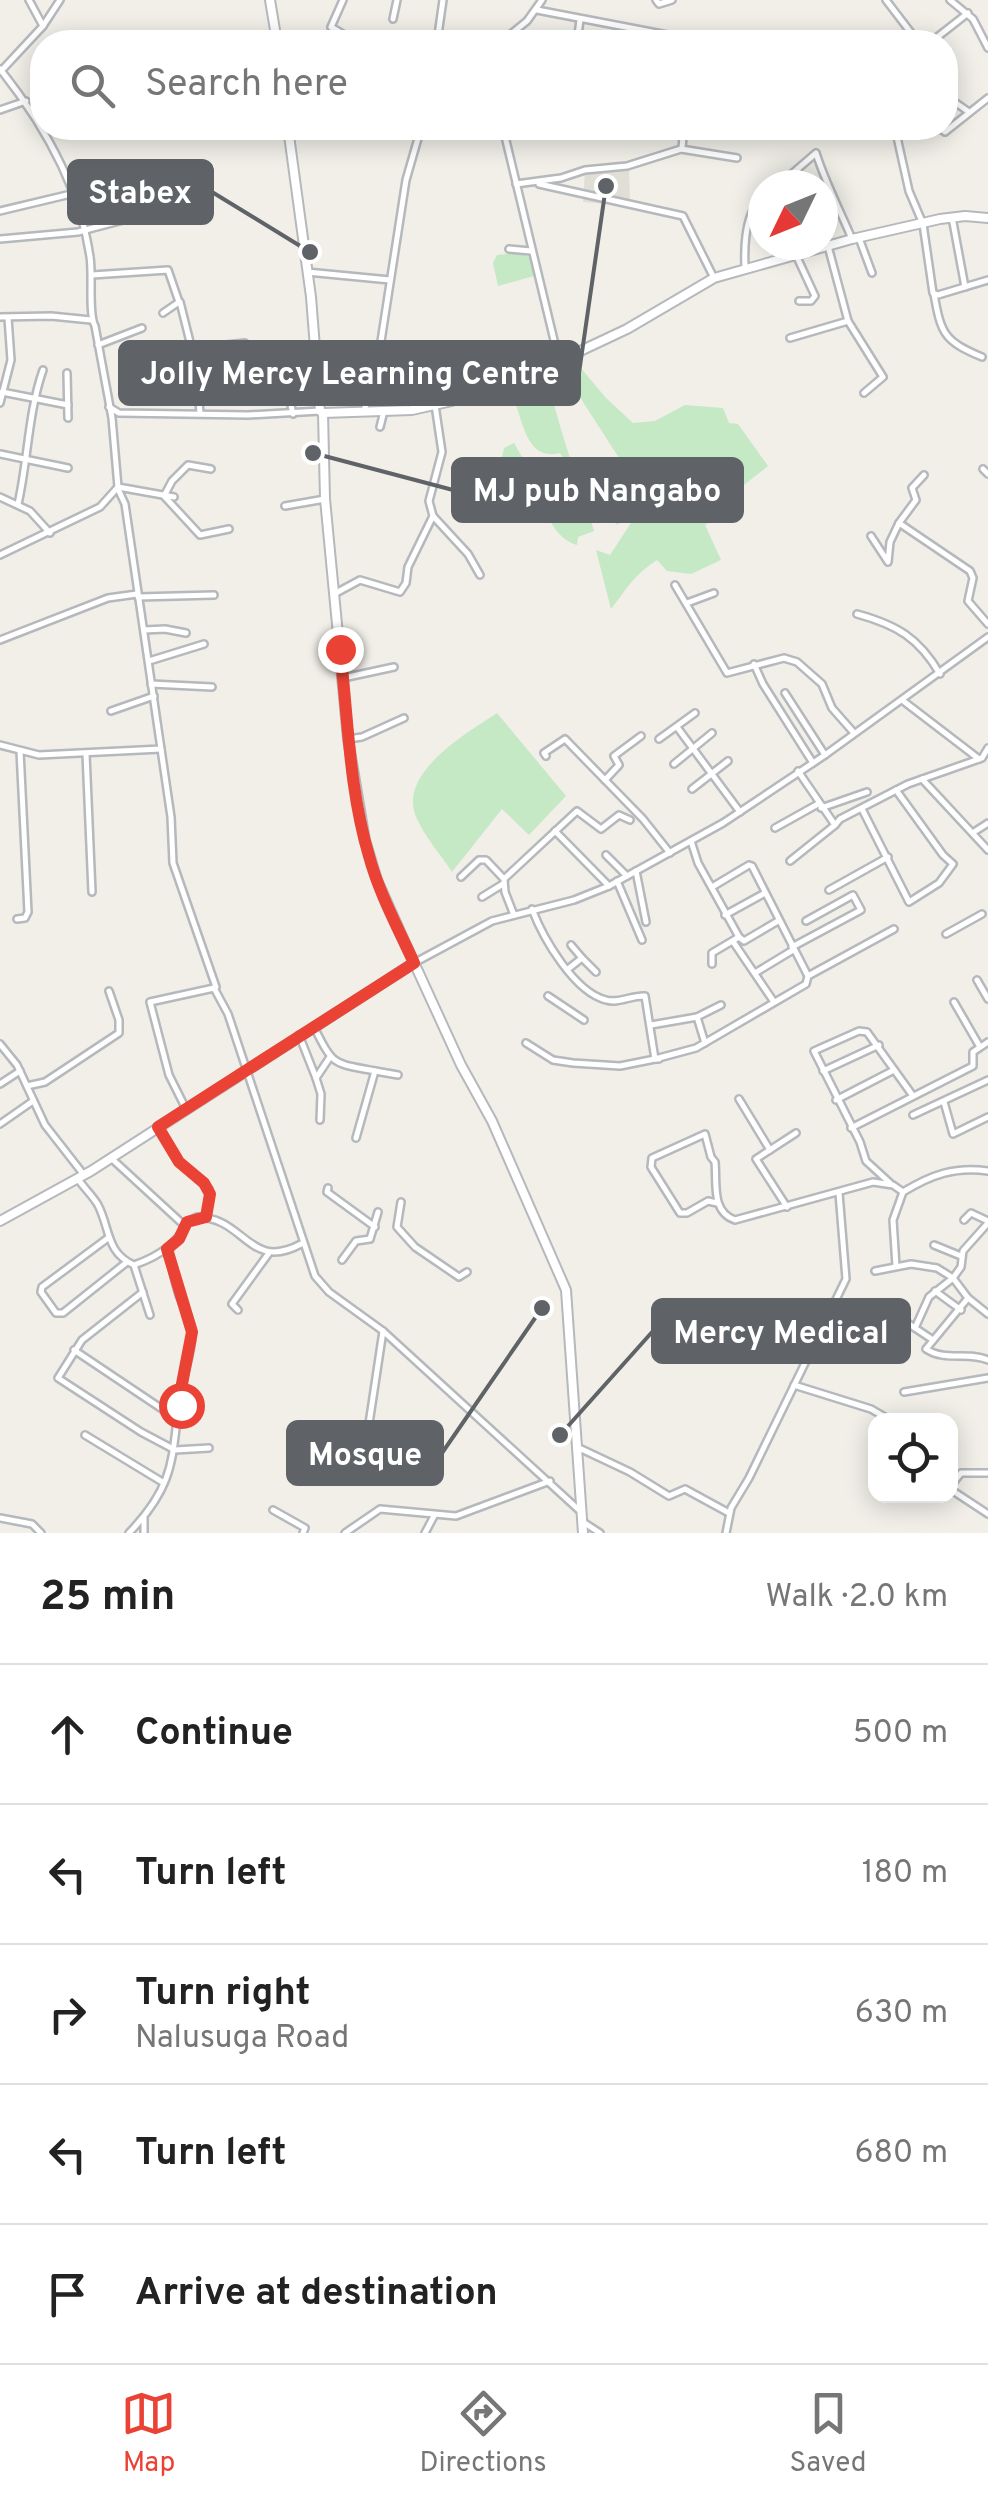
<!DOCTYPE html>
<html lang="en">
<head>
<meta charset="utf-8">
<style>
	body { margin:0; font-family:Overpass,sans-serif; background:#f6f6f6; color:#222 }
	.controls { position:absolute; right:30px; bottom:30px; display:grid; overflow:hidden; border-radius:20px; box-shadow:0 5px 25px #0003 }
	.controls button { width:90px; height:90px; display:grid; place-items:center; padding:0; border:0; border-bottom:2px solid #e0e0e0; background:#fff; color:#222; font:50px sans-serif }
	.compass { position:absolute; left:748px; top:170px; width:90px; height:90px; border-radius:50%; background:#fff; box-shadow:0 5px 25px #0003; rotate:227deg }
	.stop { position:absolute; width:30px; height:30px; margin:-22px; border:8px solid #ea4335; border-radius:50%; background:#fff }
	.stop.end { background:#ea4335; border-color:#fff; box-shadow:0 2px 10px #0008 }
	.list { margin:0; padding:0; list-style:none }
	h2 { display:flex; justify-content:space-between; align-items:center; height:130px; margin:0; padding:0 40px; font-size:42px }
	h2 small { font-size:32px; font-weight:400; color:#767676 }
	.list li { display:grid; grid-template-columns:65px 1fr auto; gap:30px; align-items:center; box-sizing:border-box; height:140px; padding:0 40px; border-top:2px solid #e0e0e0 }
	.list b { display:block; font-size:38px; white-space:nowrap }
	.list p { margin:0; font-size:32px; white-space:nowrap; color:#767676 }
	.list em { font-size:32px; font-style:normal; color:#767676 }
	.icon { flex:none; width:55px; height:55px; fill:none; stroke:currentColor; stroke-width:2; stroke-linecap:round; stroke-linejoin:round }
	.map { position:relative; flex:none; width:988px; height:1533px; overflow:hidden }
	.search { position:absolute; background:#fff; box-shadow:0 5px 25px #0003; left:30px; right:30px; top:30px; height:110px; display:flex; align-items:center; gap:25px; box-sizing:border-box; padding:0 35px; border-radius:40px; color:#767676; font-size:38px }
	.sheet { height:830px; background:#fff }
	nav { display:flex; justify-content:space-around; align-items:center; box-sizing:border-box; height:140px; border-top:2px solid #e0e0e0; background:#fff; font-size:28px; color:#767676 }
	nav a { display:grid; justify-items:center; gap:5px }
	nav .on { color:#ea4335 }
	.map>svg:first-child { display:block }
</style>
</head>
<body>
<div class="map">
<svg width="988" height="1533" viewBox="0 0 988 1533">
	<rect width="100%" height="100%" fill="#f1efe8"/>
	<!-- education -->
	<polygon fill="#e1ded6" points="629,166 630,206 583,202 585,170"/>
	<!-- green -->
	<g fill="#c5e8c5">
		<polygon points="518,253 530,257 534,276 498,286 493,263 497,255"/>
		<path d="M 574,360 L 606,398 L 633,423 L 655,421 L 685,405 L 723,408 L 729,423 L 738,424 L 768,466 L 735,492 L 731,507 L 705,525 L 721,560 L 691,574 L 667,571 L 657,560 C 632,577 629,586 611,609 L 596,550 L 610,555 L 646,500 L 671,477 L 661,469 L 627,501 L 618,525 L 600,511 L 592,489 L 621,461 L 574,388 L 552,396 C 563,442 580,485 594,531 L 578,537 L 577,545 C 556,539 549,518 539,499 L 523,504 L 496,486 L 504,448 L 514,443 L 533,476 L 541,477 L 564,460 L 560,453 C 528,461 524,426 515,402 L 552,376 L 547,369 L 560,368 Z"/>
		<path d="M 497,713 L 566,796 L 529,835 L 502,809 L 452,872 C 441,855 425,837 417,819 C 395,774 467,733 497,713 Z"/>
	</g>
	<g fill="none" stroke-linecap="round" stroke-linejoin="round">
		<defs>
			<g id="minor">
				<polyline points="29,0 43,26"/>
				<polyline points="343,0 331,27 343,34 344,42"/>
				<polyline points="656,0 659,4 672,0"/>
				<polyline points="886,0 918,42"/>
				<polyline points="950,0 973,19 988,48"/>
				<polyline points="537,10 704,42"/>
				<polyline points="393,19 397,0"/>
				<polyline points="408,42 438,39"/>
				<polyline points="437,42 443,0"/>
				<polyline points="501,42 527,21 542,0"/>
				<polyline points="577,42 580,20"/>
				<polyline points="931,42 968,13"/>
				<path d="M 0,69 C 43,123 80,188 90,257 C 93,274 88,315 95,326 L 112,418 L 118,487 L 100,507 L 0,555"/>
				<polyline points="1,71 43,26 60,0"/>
				<polyline points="946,96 969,112"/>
				<polyline points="0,110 26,101"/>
				<polyline points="503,128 559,361"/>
				<polyline points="880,128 895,128"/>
				<polyline points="895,128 909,191 923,224 933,293 938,295 988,280"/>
				<polyline points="939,128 945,132 988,98"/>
				<polyline points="679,133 683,137 682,148"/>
				<polyline points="516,184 561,178 585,170 627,166 681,149 737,158"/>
				<polyline points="539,184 683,216 714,278"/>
				<path d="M 779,185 L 816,153 C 825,182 840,210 852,239"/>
				<polyline points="75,204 121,191"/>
				<polyline points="0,211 71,194"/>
				<polyline points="952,217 965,287"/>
				<polyline points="859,238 872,273"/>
				<polyline points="0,239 78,232 127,219"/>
				<polyline points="828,246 848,321 883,377 864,393"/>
				<polyline points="509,249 531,251"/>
				<polyline points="796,255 815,296 811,301 799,301"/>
				<path d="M 745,268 C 744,245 745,211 763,198"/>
				<polyline points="307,272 390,280"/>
				<polyline points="92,275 168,270 179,302 163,313"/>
				<path d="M 934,294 C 941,334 944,341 982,357"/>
				<polyline points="180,302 196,366 200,413"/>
				<polyline points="0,317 51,316 91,320"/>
				<polyline points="790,338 848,321"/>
				<polyline points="98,345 142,328"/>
				<polyline points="194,359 226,345 245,343 288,392 293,414"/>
				<polyline points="67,373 68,418"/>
				<polyline points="2,392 68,405"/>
				<polyline points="0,403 11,360 8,318"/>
				<polyline points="109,407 119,413 248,415 320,411"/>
				<polyline points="364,411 377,367 406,180 421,128"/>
				<polyline points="380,427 384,411"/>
				<polyline points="0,454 68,468"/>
				<polyline points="211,469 188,465 172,481 164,496 200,535 229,529"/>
				<polyline points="983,469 988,474"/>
				<polyline points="118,487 174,497"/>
				<polyline points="0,497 30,511 50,533"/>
				<path d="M 18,504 C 28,460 28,413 43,370"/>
				<polyline points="285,506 325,499"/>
				<polyline points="433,516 468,554 480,575"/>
				<polyline points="899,523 916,500 912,488 924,475"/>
				<polyline points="871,536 888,562 890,542 899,523 970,571 973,578 968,601 988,624"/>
				<polyline points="675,585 727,673 784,658 797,662 822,684 832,708 854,733"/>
				<polyline points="336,593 360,580 400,592 406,583 408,567 433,516 429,501 442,452 435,405"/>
				<polyline points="138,597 214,595"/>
				<polyline points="687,603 714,593"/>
				<path d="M 857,614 C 897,625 919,638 940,674"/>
				<polyline points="144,630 165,629 186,633"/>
				<polyline points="0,640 108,598 137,594"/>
				<polyline points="149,661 204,644"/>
				<polyline points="754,664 763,684 813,763"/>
				<polyline points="343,678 394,667"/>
				<polyline points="151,684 212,687"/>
				<polyline points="785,693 825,755"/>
				<polyline points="902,700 979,759"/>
				<polyline points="111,711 154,696"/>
				<polyline points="677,727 740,812"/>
				<polyline points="348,739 362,737 404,718"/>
				<polyline points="659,739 695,713"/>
				<polyline points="0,745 39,755 161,749 125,504 118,489"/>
				<polyline points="161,749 171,817 173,863 216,987"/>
				<polyline points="86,754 92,892"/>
				<polyline points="546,756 544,753 565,739 643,819 670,853"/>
				<polyline points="674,764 712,733"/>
				<polyline points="798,771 835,825 840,819 908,784 982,758 988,748"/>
				<polyline points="922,779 988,850"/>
				<polyline points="605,780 619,765 614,756 641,736"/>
				<polyline points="692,789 728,761"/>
				<polyline points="821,808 867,792"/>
				<polyline points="862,809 909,902 939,883 953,864 943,855 896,790"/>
				<polyline points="775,828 818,804"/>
				<polyline points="555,831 609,886"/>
				<polyline points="974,832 988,823"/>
				<polyline points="691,841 698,863 739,937"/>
				<polyline points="606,855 627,876"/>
				<polyline points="790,861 835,825"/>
				<polyline points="636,871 646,922"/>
				<polyline points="461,877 479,860 486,860 504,879 505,892 514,915"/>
				<polyline points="504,879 577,811 601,829 619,815 630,820"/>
				<polyline points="617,881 642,940"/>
				<polyline points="712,887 749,865 752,866 808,976"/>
				<polyline points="829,890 888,857"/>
				<polyline points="482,897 503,884"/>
				<path d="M 532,909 C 543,938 574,992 606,1000 C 618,1004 632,995 645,996 L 655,1059 L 659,1059"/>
				<polyline points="725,915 765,893"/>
				<polyline points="17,919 25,918 28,912 20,751"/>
				<polyline points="946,934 982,914"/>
				<polyline points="734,943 774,1002"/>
				<polyline points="571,945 582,958"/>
				<polyline points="792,947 861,910 853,895 806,921"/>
				<polyline points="414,963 492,921 574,900 609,886 723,823 825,755 988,637"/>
				<polyline points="712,964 712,953 739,937 744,941 778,921"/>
				<polyline points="568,969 582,958 596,972"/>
				<polyline points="755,973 793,950"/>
				<polyline points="977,980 988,999"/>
				<polyline points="548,996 584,1020"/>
				<polyline points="954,1002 980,1047"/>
				<polyline points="697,1017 705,1043"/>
				<polyline points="651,1025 697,1017 721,1005"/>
				<path d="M 314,1027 C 334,1067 333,1063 375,1071 L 356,1138"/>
				<polyline points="299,1035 316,1078"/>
				<polyline points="526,1043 553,1060 573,1063 620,1066 655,1059 696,1048 806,984 808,976 894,929"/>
				<polyline points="0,1044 17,1065 45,1125 84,1175"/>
				<polyline points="375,1071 398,1075"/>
				<polyline points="823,1071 879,1045"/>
				<polyline points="0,1084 20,1071"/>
				<polyline points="27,1086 45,1082 119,1033 119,1020 109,991"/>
				<polyline points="739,1099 770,1150"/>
				<polyline points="836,1100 894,1070"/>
				<polyline points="944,1102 953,1134 988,1117"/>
				<polyline points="186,1109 169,1075 150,1002 214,988 228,1014 315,1276 329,1292 383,1331 580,1511"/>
				<polyline points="913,1115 988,1080"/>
				<polyline points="320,1120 321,1094 316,1078 330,1057"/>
				<polyline points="0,1124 33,1101"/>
				<polyline points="159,1127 179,1162 209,1189 210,1199 206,1217"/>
				<polyline points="851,1128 973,1066 973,1052 988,1042"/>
				<polyline points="111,1158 185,1226"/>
				<path d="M 78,1179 C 84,1188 93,1196 98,1205 C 110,1228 106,1253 134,1265 C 157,1257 178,1245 187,1222 L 197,1217 C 245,1217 249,1272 301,1244"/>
				<polyline points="890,1183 866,1161 860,1142 814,1051 859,1031 867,1032 913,1096"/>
				<polyline points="328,1188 327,1192 375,1227"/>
				<polyline points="401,1202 397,1227 415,1247 459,1277 467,1272"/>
				<path d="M 717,1203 L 708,1201 L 687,1213 L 680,1213 L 651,1167 L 652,1158 L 705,1134 L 711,1157 L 715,1162 C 717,1183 711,1212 735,1220 L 873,1182 L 893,1185 L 903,1192 C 931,1175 955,1166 988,1171"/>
				<polyline points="787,1207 756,1159 796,1133"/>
				<polyline points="964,1220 971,1213 988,1221"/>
				<polyline points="108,1238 42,1287 41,1292 56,1313 63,1313 127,1262"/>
				<polyline points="934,1245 961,1256"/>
				<polyline points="342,1260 356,1241 370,1239 378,1212"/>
				<polyline points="134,1265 150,1315"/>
				<polyline points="896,1266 893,1220 903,1192"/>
				<polyline points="875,1271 911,1264 937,1268 953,1278 968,1298 988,1314"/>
				<polyline points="935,1291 961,1310"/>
				<polyline points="143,1292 82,1340 58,1378 141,1432 175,1450 209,1448"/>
				<path d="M 968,1298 L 926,1349 C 946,1362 968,1351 988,1360"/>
				<polyline points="238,1310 232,1304 269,1253"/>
				<polyline points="906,1322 933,1340"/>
				<polyline points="915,1328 929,1297 953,1278 961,1267 963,1251 988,1223"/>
				<polyline points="74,1350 165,1411 177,1413"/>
				<polyline points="794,1385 871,1409 890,1420"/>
				<polyline points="904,1392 988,1378"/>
				<polyline points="85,1435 164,1483"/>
				<polyline points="577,1447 630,1472 669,1496 685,1489 729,1513"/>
				<polyline points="362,1470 383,1331"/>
				<polyline points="950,1487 961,1473 988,1473"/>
				<polyline points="950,1489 988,1514"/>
				<polyline points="273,1510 305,1528 303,1533"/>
				<polyline points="0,1518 32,1524 41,1533"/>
				<polyline points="144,1518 144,1533"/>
				<polyline points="583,1522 600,1533"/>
				<path d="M 129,1533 C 181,1479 170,1452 182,1385 C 185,1368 193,1349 192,1331 C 191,1319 183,1306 179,1295 C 174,1280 172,1264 167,1249"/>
				<polyline points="345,1533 380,1509 456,1516 550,1481"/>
				<polyline points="425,1533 434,1516"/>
				<polyline points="726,1533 731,1508 749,1478 846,1279 839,1193"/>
			</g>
			<g id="tertiary">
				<polyline points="270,0 277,42"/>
				<polyline points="288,128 311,297 320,411 323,413 325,499 348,739 365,840 377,880 406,945 461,1065 492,1121 566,1290 583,1533"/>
				<polyline points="323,413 412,410 452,401 559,361 627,329 714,278 852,239 940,219 965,216 988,218"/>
				<polyline points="0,1221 91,1171 414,963"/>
			</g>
		</defs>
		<!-- minor casing -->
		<use href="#minor" stroke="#b5b8bc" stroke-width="10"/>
		<!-- tertiary casing -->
		<use href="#tertiary" stroke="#b5b8bc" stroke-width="12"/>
		<!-- minor -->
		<use href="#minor" stroke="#fff" stroke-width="5"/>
		<!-- tertiary -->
		<use href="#tertiary" stroke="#fff" stroke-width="8"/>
	</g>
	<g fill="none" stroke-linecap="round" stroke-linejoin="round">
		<!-- route -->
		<path stroke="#ea4335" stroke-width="12" d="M 181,1405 L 181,1389 L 192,1332 L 167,1249 L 179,1239 L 187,1222 L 206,1217 L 210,1194 L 204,1183 L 179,1162 L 158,1127 L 414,963 C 398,928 379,893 369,856 C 349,789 348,718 340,649"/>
	</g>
	<!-- callouts -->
	<path fill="none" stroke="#5f6368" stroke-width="4" d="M310 252L212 192M606 186L579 373M313 453L453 490M560 1435L653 1331M542 1308L442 1453"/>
	<g fill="#5f6368" stroke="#fff" stroke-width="4">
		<circle cx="310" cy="252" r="10"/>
		<circle cx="606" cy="186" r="10"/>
		<circle cx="313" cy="453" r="10"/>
		<circle cx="560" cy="1435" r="10"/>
		<circle cx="542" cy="1308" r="10"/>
	</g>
	<g fill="#5f6368" stroke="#5f6368" stroke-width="4">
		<rect x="69" y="161" width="143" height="62" rx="10"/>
		<rect x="120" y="342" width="459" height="62" rx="10"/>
		<rect x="453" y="459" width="289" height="62" rx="10"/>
		<rect x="653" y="1300" width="256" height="62" rx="10"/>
		<rect x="288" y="1422" width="154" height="62" rx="10"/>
	</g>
	<g font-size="32" text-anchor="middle" font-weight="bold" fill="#fff">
		<text x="140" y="203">Stabex</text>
		<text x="350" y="384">Jolly Mercy Learning Centre</text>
		<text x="597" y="501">MJ pub Nangabo</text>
		<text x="781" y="1343">Mercy Medical</text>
		<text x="365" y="1465">Mosque</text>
	</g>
</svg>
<div class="controls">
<button><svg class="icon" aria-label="locate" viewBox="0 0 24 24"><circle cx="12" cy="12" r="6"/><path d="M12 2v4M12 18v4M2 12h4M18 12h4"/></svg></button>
</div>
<svg class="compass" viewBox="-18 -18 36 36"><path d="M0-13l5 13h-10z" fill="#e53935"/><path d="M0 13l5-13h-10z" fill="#767676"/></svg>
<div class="stop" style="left:181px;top:1405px"></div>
<div class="stop end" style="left:340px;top:649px"></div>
<div class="search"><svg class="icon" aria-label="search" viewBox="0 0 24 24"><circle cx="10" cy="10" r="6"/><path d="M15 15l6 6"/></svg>Search here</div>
</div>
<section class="sheet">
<h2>25 min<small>Walk · 2.0 km</small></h2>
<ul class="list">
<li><svg class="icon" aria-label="ahead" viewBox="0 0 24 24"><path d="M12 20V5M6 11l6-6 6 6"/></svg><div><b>Continue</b></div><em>500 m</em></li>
<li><svg class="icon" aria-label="left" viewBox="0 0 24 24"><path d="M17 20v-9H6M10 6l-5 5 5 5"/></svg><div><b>Turn left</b></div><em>180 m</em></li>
<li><svg class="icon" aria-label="right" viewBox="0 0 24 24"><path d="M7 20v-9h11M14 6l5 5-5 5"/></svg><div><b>Turn right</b><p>Nalusuga Road</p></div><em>630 m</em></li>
<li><svg class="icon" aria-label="left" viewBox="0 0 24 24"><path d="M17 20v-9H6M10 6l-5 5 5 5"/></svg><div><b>Turn left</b></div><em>680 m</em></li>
<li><svg class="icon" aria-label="arrive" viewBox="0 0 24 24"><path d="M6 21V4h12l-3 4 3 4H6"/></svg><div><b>Arrive at destination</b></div></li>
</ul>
</section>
<nav>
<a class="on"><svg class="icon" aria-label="map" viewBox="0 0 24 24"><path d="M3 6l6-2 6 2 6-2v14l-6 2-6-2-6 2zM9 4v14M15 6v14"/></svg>Map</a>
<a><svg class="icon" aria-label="directions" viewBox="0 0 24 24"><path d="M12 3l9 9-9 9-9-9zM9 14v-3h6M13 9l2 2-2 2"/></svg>Directions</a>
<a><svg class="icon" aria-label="saved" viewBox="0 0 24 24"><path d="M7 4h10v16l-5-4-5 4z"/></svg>Saved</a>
</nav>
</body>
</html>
